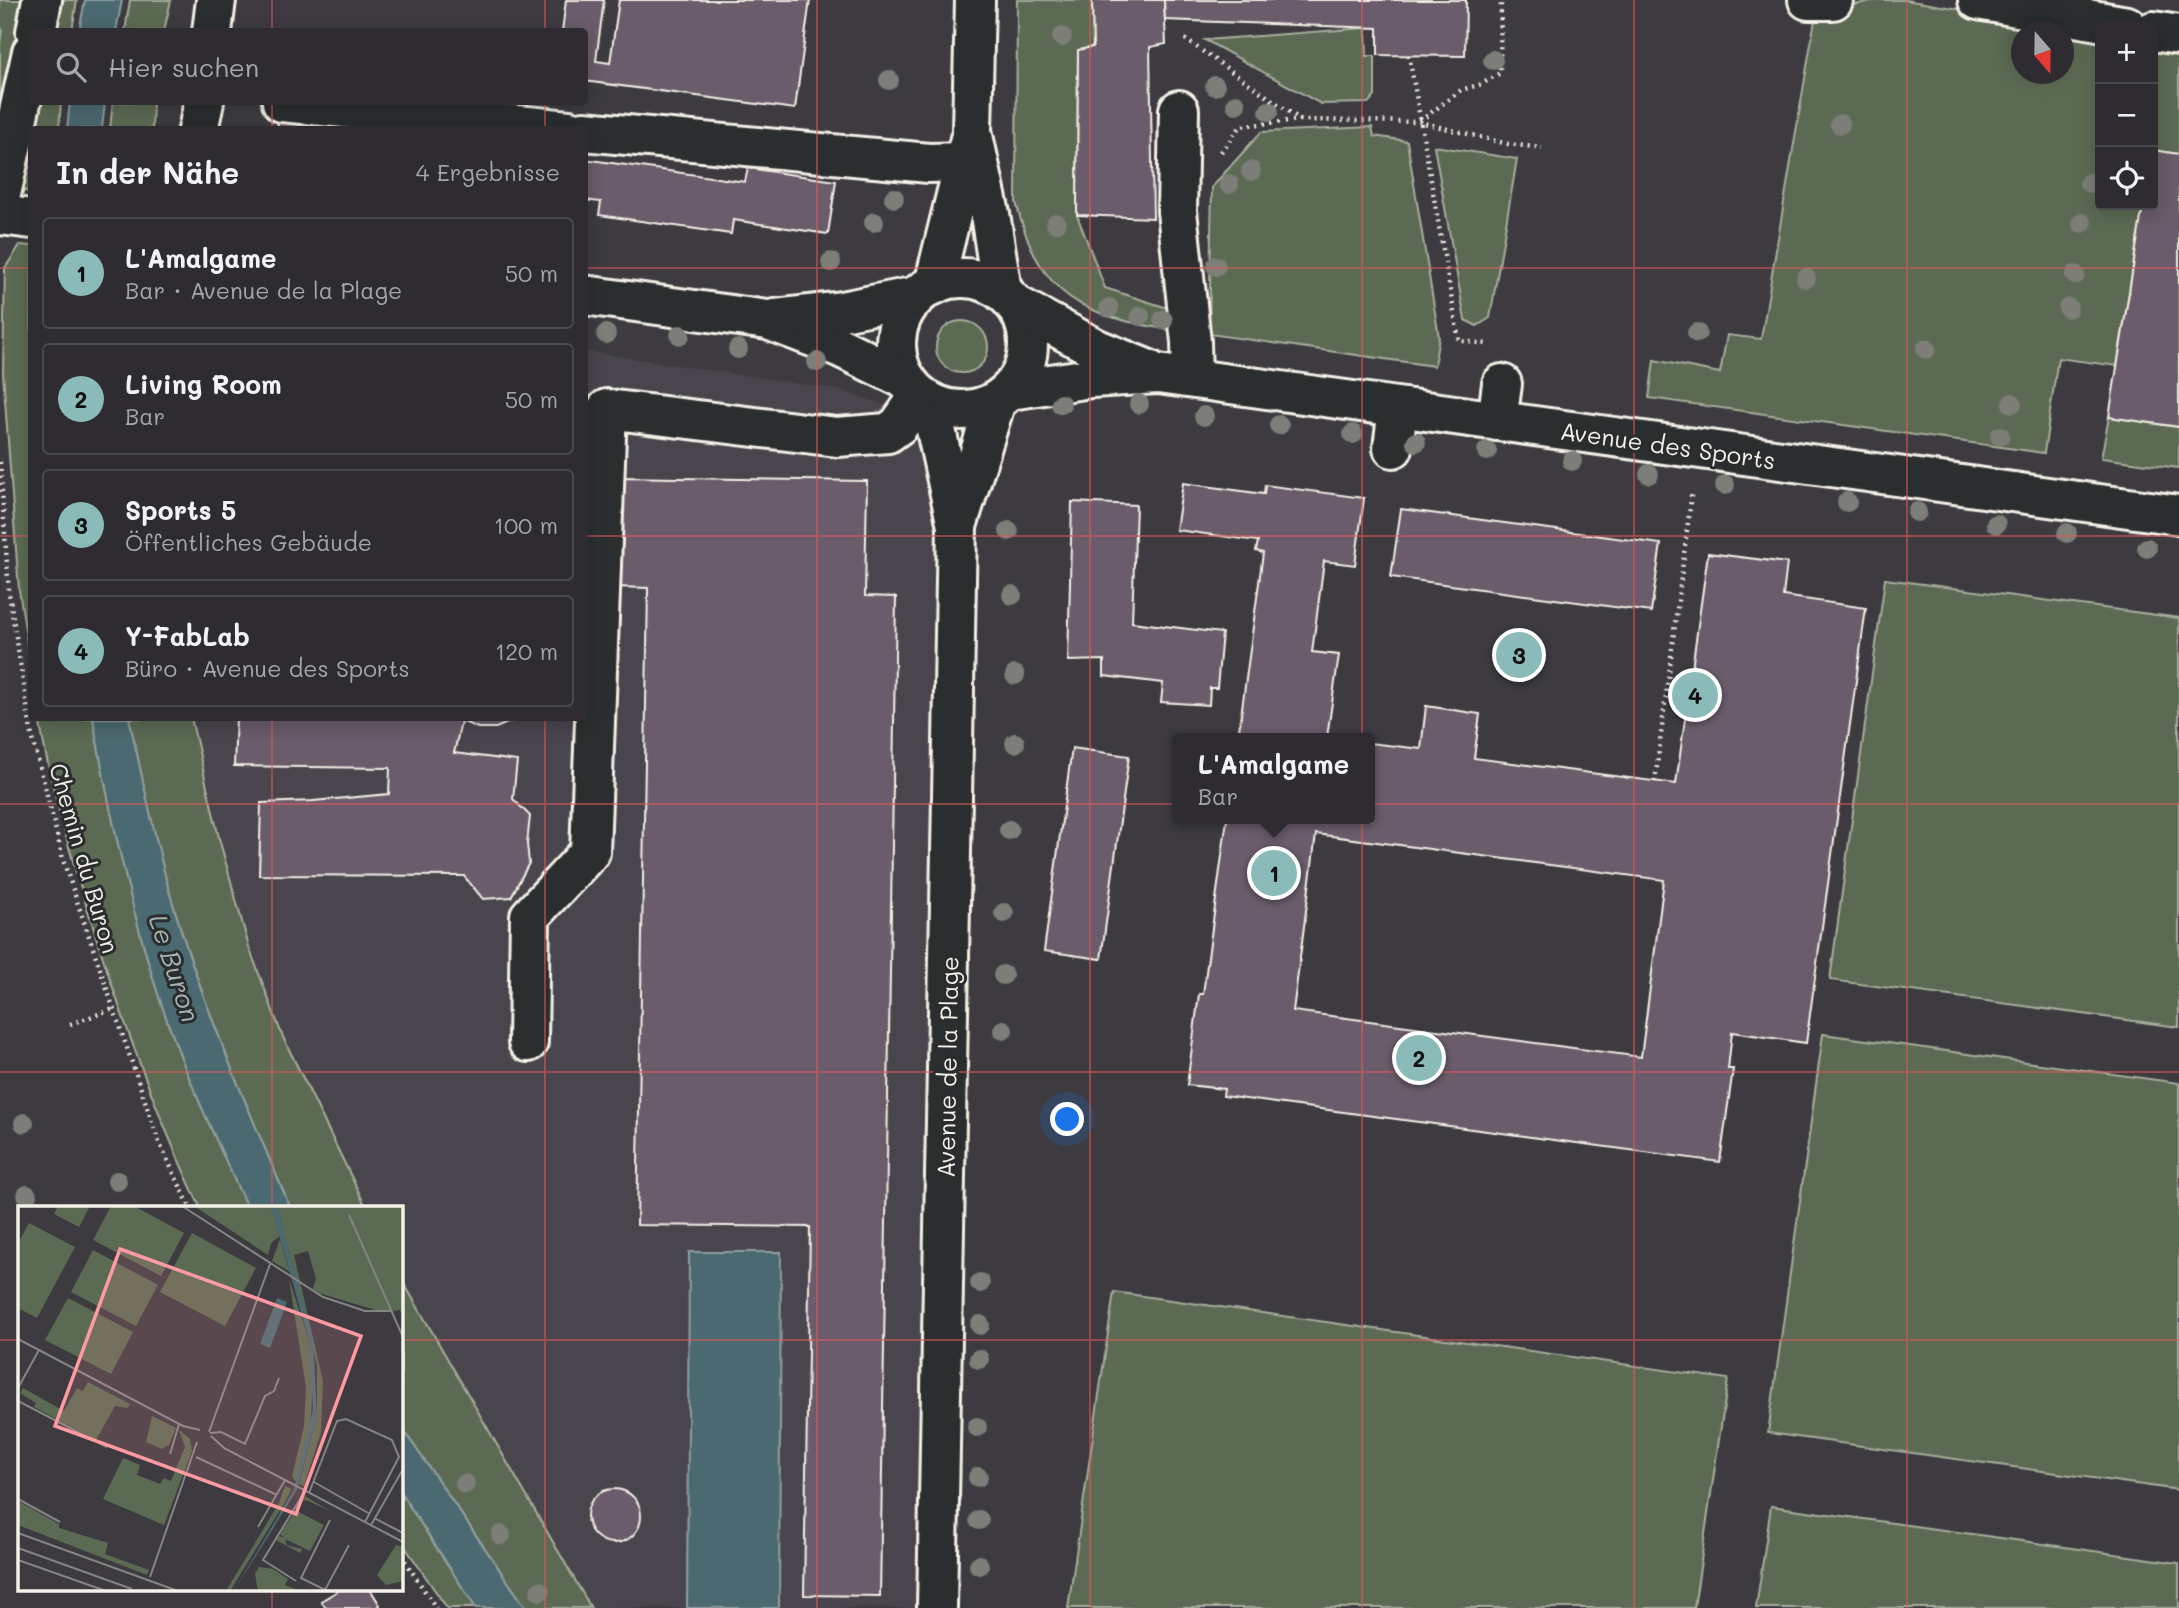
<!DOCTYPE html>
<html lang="de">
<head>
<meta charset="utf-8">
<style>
	body { margin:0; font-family:Mali,sans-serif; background:#3a383c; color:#f1f3f6 }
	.controls { position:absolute; right:21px; top:21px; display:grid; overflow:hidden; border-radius:7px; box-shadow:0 4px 18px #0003 }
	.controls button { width:63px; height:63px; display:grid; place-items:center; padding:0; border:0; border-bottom:2px solid #49484c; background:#2e2c30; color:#f1f3f6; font:35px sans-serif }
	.compass { position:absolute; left:2011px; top:21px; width:63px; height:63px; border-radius:50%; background:#2e2c30; box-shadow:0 4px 18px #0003; rotate:160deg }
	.you { position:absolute; left:1068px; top:1120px; width:24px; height:24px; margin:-18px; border:5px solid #fff; border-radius:50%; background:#1a73e8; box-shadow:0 0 0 10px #1a73e833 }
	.badge { display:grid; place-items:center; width:46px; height:46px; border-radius:50%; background:#8bbbb9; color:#111; font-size:23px; font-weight:700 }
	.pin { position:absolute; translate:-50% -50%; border:4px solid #fff; box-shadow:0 2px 7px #0006 }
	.popup { position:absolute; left:1172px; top:733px; width:203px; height:91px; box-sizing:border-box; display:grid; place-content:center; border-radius:7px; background:#2e2c30; filter:drop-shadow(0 2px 5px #0005); font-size:23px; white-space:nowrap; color:#a7a7ab }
	.popup b { font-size:26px; color:#f1f3f6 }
	.popup::after { content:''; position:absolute; left:50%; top:100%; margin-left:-14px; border:14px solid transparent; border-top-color:#2e2c30 }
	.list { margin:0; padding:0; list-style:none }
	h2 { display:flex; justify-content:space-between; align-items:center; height:91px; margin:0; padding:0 28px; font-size:30px }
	h2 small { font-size:23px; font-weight:400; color:#a7a7ab }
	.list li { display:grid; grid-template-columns:46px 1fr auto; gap:21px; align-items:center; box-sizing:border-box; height:112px; margin:0 14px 14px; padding:0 14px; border:2px solid #49484c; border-radius:7px }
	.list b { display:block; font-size:26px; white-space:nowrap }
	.list p { margin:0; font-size:23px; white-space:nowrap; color:#a7a7ab }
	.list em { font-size:23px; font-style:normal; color:#a7a7ab }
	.icon { flex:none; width:38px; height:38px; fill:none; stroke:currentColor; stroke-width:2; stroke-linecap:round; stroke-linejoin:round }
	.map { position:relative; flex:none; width:2179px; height:1608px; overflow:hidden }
	.search { position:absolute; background:#2e2c30; box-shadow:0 4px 18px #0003; left:28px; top:28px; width:560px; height:77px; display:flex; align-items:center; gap:18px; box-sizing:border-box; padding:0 24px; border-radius:7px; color:#a7a7ab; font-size:26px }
	.panel { position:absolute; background:#2e2c30; box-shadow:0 4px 18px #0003; left:28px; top:126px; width:560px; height:595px; border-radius:7px }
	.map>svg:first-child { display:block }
</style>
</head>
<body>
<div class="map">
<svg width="2179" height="1608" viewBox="0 0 2179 1608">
	<rect width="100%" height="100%" fill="#3d3b40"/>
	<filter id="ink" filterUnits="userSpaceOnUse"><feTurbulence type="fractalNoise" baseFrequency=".0143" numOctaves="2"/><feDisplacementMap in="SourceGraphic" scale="14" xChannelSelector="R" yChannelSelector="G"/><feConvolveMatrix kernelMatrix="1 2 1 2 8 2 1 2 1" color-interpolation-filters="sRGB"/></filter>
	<g filter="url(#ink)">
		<!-- built -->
		<polygon fill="#4a454d" points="585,351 839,390 934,421 934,1608 591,1608 401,1278 401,1207 366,1207 282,1035 249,947 219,838 191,718 584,718"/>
		<!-- green -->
		<g fill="#5b6a52" stroke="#a8ae9d" stroke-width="2" fill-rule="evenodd">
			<polygon points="0,0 29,0 0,130 0,45 2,29 0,28"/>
			<polygon points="58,0 77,0 72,31 51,32"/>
			<polygon points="130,0 171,0 164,31 125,31"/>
			<path d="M 1017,0 L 1092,0 L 1093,47 L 1078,50 L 1077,215 L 1105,288 L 1180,312 L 1176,331 C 1084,316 1040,300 1016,202 Z"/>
			<path d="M 1877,0 L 1905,0 L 2100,32 L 2100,205 L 2143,205 L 2117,366 L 2058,358 L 2044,453 L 1649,398 L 1654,360 L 1720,373 L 1727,335 L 1761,339 L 1816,13 ZM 2022,32 L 2064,32 L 2064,74 L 2022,74 Z"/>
			<polygon points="1366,28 1367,56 1375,56 1375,96 1368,103 1321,104 1205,40"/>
			<polygon points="2153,41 2179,47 2179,154 2153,150"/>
			<polygon points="35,102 61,102 59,129 32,130 31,193 23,190 19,174"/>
			<polygon points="113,102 153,102 152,129 110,129"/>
			<polygon points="1372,127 1374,136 1407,141 1439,337 1434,366 1209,334 1212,187 1261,132"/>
			<polygon points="1434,146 1517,159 1490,318 1477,326 1465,320"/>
			<polygon points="20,245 32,246 31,668 19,590 3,373 5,268"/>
			<circle cx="962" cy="347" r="26"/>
			<polygon points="2109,417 2179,427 2179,468 2101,458"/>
			<polygon points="1885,579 2179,618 2179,1027 1830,980"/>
			<path d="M 39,718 L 93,718 C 107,799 125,881 148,961 C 172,1046 210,1127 247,1207 L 200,1207 C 155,1112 120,1014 89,914 C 69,849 50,784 39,718 Z"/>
			<path d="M 129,718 L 191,718 L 219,838 L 249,947 L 282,1035 L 366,1207 L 290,1207 C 246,1105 201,1001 170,894 C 154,836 142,776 129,718 Z"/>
			<polygon points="1823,1034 2179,1083 2179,1490 1768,1433"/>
			<polygon points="401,1278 591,1608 526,1608 404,1431 401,1424"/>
			<polygon points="1114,1292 1728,1379 1694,1608 1068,1608"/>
			<polygon points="401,1493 476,1608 447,1608 401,1541"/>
			<polygon points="1771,1506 2179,1563 2179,1608 1756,1608"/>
		</g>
		<!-- water -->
		<g fill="#4c6970" stroke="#8f9fa0" stroke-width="2">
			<polygon points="85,0 122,0 116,31 79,31"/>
			<polygon points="70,102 105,102 102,129 67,129"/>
			<path d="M 93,718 L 129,718 C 142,776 154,836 170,894 C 201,1001 246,1105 290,1207 L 247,1207 C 210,1127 172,1046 148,961 C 125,881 107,799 93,718 Z"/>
			<polygon points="689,1252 781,1252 779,1608 687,1608"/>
			<polygon points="401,1424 404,1431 526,1608 476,1608 401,1493"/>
		</g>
		<!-- building -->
		<g fill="#6a5c6a" stroke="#f4f1e8" stroke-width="2" fill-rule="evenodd">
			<polygon points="566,0 604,0 596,61 610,63 619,0 810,0 795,109 584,81 584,32 562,32"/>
			<polygon points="1092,0 1164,0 1166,44 1150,47 1153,218 1077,215 1078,50 1093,47"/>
			<polygon points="1164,0 1466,0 1465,56 1378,55 1378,28 1165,20"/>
			<polygon points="279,115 379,130 277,130"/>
			<polygon points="2153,150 2179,154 2179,427 2109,417 2143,205 2153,205"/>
			<polygon points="584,159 745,182 748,168 836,181 828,234 733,220 731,234 599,215 601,202 584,200"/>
			<polygon points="615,477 867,481 865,596 896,597 880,1596 804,1595 810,1227 637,1225 648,588 613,587"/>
			<polygon points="1183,483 1264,494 1265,485 1364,498 1355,565 1324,561 1312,652 1339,655 1327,737 1335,738 1238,738 1263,553 1256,551 1258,541 1176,530"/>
			<polygon points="1072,502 1136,505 1132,622 1222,633 1217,688 1210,688 1209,705 1161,702 1163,683 1104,676 1104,660 1068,661"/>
			<polygon points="1401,509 1661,544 1651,612 1391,577"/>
			<path d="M 1708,553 L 1787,563 L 1783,596 L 1866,608 L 1806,1043 L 1732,1032 L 1728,1069 L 1733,1069 L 1720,1162 L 1223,1096 L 1224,1089 L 1187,1085 L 1199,994 L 1203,994 L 1227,819 L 1370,819 L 1370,743 L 1421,749 L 1426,706 L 1480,714 L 1474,758 L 1676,784 ZM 1316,834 L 1664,880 L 1641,1057 L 1293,1011 Z"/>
			<polygon points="236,718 454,718 461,722 454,753 517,761 513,799 530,816 527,844 529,863 511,897 483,899 464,876 259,875 261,803 313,801 389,794 390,768 234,766"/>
			<polygon points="454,718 519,718 496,728 478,728"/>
			<polygon points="1072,748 1129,756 1101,959 1044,951"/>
			<circle cx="614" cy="1516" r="27"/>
			<polygon points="341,1589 370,1589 380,1605 376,1608 326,1608 321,1601"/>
		</g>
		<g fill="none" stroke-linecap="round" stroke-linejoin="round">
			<defs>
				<g id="minor">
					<polyline points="975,0 972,131 990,214 1002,291"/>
					<polyline points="1808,0 1833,0"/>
					<polyline points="1978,0 2127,26"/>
					<polyline points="2153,31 2179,35"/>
					<polyline points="36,32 42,0"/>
					<polyline points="212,32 216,0"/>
					<polyline points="282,102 569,130"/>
					<polyline points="1179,110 1177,211 1191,342 1192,378"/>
					<polyline points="198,130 204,102"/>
					<polyline points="584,131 929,163 964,162"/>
					<polyline points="0,199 32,52"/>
					<polyline points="0,215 32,219"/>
					<circle cx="962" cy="344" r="66"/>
					<polyline points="934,285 970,139"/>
					<polyline points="584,295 768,320 839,347 907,380"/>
					<polyline points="1016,305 1097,349 1149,370"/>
					<polyline points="774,319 842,311 917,296"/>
					<polyline points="1010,390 1091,378 1158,374 2179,515"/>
					<polyline points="930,402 957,526 937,1608"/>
					<polyline points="1497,421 1502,384"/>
					<polyline points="1393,448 1398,408"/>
					<polyline points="957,526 996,401"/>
					<polyline points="528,1042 530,916 590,852 607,409 837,437 888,433 899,425 920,395"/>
				</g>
			</defs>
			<!-- minor casing -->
			<use href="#minor" stroke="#f4f1e8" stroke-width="44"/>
			<!-- path -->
			<g stroke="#f4f1e8" stroke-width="4.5" stroke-dasharray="2 5" stroke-linecap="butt">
				<polyline points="1185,39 1301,120 1420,122 1508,144 1542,148"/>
				<polyline points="1409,55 1459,341 1489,344"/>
				<polyline points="1420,121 1461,90 1482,84 1500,73 1501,0"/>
				<polyline points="1221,152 1241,126 1300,120"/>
				<polyline points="0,462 9,593 31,731 64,863 159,1142 190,1207"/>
				<polyline points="1655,782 1692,491"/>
				<polyline points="70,1024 113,1009"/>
				<polyline points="401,1555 436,1608"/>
			</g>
			<!-- minor -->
			<use href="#minor" stroke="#2a2d2e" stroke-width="38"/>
		</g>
		<!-- trees -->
		<g fill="#7c7e77">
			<circle cx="1062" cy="37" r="10"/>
			<circle cx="1493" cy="60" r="10"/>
			<circle cx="889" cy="80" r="10"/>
			<circle cx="1215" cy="86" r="10"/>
			<circle cx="1236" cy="104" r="10"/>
			<circle cx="1269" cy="111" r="10"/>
			<circle cx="1840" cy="124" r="10"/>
			<circle cx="1251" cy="171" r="10"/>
			<circle cx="2089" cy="183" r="10"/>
			<circle cx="1229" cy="184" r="10"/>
			<circle cx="894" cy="198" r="10"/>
			<circle cx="874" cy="222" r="10"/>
			<circle cx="1056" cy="223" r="10"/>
			<circle cx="2082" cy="223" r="10"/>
			<circle cx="831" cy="262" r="10"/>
			<circle cx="1216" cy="266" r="10"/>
			<circle cx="2075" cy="275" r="10"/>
			<circle cx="1806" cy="278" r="10"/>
			<circle cx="1109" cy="308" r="10"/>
			<circle cx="2068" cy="308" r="10"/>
			<circle cx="1140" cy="316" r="10"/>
			<circle cx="1163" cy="320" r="10"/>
			<circle cx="1697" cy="333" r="10"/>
			<circle cx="606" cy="334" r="10"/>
			<circle cx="680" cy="335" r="10"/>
			<circle cx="738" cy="349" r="10"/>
			<circle cx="1926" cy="349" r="10"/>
			<circle cx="817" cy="362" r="10"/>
			<circle cx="2012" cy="403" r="10"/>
			<circle cx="1061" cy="404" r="10"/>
			<circle cx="1139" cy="404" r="10"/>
			<circle cx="1204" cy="416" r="10"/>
			<circle cx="1279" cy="425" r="10"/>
			<circle cx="1353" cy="434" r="10"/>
			<circle cx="2000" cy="436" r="10"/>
			<circle cx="1416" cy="442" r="10"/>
			<circle cx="1487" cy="451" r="10"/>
			<circle cx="1572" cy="461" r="10"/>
			<circle cx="1649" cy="474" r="10"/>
			<circle cx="1725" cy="485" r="10"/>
			<circle cx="1847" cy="502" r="10"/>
			<circle cx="1917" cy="512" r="10"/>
			<circle cx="1996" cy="524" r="10"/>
			<circle cx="1009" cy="531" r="10"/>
			<circle cx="2067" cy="533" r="10"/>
			<circle cx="2147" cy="548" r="10"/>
			<circle cx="1012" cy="595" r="10"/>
			<circle cx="1015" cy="675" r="10"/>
			<circle cx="1015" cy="743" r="10"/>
			<circle cx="1009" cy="830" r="10"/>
			<circle cx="1004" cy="913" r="10"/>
			<circle cx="1003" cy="975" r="10"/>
			<circle cx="1003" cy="1030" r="10"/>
			<circle cx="24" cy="1123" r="10"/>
			<circle cx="117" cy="1181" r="10"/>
			<circle cx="27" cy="1195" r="10"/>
			<circle cx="980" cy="1283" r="10"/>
			<circle cx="980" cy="1325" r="10"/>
			<circle cx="979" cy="1359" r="10"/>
			<circle cx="977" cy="1427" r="10"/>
			<circle cx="978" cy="1477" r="10"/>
			<circle cx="465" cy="1484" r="10"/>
			<circle cx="979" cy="1520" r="10"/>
			<circle cx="501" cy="1535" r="10"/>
			<circle cx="979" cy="1565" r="10"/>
			<circle cx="540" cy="1591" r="10"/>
		</g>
	</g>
	<!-- grid -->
	<path fill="none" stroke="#de5a58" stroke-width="2" stroke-opacity="0.55" d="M 272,0 L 272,32M 545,0 L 545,32M 817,0 L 817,1608M 1090,0 L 1090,1608M 1362,0 L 1362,1608M 1634,0 L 1634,1608M 1907,0 L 1907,1608M 272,102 L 272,130M 545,102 L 545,130M 0,268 L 32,268M 584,268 L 2179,268M 0,536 L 32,536M 584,536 L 2179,536M 272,718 L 272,1207M 545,718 L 545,1608M 0,804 L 2179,804M 0,1072 L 2179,1072M 0,1340 L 19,1340M 401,1340 L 2179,1340M 272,1589 L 272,1608"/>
	<g text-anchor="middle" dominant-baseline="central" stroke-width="6" stroke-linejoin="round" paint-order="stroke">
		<!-- street labels -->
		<g font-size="24" fill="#f4f1e8" stroke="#2a2d2e">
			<text transform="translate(1668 445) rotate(8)">Avenue des Sports</text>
			<text transform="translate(85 858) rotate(74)">Chemin du Buron</text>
			<text transform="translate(947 1067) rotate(-89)">Avenue de la Plage</text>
		</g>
		<!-- water labels -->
		<g font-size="26" font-style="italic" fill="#a8b4b2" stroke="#2a2d2e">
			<text transform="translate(175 968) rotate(72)">Le Buron</text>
		</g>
	</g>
	<!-- overview -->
	<g transform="translate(18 1206)">
		<rect width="385" height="385" fill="#3d3b40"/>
		<path d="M 40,0 L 72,0 L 61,21 L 36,8 ZM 93,0 L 116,0 L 166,27 L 143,70 L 75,34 ZM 176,0 L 253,0 L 262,30 L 253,37 L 250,49 ZM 259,0 L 385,0 L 385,112 L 382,104 L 364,106 L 294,85 L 298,73 L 290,45 L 276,49 L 305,175 L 303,226 L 286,280 L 281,278 L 299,209 L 299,159 ZM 11,17 L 57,41 L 19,112 L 0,102 L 0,37 ZM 174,27 L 238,62 L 207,120 L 142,86 ZM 262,33 L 271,64 L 271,65 L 254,55 ZM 75,44 L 140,79 L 118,120 L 53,86 ZM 271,73 L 291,134 L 295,176 L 292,226 L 278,276 L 274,270 L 286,220 L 288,182 ZM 50,92 L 115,126 L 93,168 L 27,134 ZM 70,176 L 112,198 L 110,202 L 97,200 L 78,234 L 16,201 L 18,197 L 2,187 L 5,182 L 46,205 L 59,182 L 65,185 ZM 134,210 L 158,222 L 151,239 L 144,243 L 128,236 ZM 161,224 L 172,233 L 174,245 L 146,319 L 85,293 L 105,252 L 122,259 L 119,269 L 142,278 L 146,272 L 153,275 L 167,241 ZM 267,280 L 274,283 L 264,301 L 212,385 L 208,385 L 261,297 ZM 287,290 L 312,305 L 288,294 L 283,296 L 279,305 L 306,319 L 292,345 L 267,333 L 269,339 L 284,343 L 282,347 L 258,334 L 261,330 L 266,332 L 262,328 ZM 0,295 L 41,318 L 41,322 L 90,337 L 87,348 L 131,364 L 129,369 L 0,319 ZM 378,339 L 385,341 L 385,375 L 368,379 L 359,369 ZM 241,361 L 255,363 L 270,373 L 267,379 L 282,385 L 240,385 L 237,368 Z" fill="#5b6a52"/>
		<path d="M 253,0 L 259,0 L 295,133 L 299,209 L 279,284 L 216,385 L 276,283 L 295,203 L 291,134 ZM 259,92 L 269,96 L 252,142 L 242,138 Z" fill="#4c6970"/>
		<path fill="none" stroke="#868483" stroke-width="2" d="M 164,0 L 305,91 L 347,105 L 373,105M 331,9 L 385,131M 0,133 L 165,220 L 182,224M 0,182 L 21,144M 0,195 L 89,241M 191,226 L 252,58M 192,227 L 203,226 L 227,238 L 247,190 L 256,185 L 261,172M 193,230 L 206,242 L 385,336M 152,248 L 161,218M 178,251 L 259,289M 296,276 L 352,308M 291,287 L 319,215 L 328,213 L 374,234 L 381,251 L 347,316M 0,293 L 42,316M 356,312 L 385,327M 312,314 L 283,372 L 307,384 L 331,339M 353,319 L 385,263M 240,321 L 267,274M 0,327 L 160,385M 0,342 L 114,383M 0,354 L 88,385M 132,371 L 179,236M 278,375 L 245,354 L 287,285"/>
		<path fill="#ff9aa2" fill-opacity="0.15" stroke="#ff9aa2" stroke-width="3.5" d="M 102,43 L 343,130 L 278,308 L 37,220 Z"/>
		<rect width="385" height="385" fill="none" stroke="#f4f1e8" stroke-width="3.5"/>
	</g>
</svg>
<div class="controls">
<button>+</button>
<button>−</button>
<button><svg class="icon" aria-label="locate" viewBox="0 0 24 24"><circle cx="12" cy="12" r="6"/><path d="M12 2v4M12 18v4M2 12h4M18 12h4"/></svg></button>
</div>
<svg class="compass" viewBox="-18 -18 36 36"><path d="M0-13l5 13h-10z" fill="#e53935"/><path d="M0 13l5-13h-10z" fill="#a7a7ab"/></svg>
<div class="you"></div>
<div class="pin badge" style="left:1274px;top:873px">1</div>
<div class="popup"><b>L'Amalgame</b>Bar</div>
<div class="pin badge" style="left:1419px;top:1058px">2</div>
<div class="pin badge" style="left:1519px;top:655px">3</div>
<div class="pin badge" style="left:1695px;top:695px">4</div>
<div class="search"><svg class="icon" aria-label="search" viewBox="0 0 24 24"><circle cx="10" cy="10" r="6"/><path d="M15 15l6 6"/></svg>Hier suchen</div>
<section class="panel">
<h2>In der Nähe<small>4 Ergebnisse</small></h2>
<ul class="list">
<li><span class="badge">1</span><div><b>L'Amalgame</b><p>Bar · Avenue de la Plage</p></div><em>50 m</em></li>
<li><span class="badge">2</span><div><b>Living Room</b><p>Bar</p></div><em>50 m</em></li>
<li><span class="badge">3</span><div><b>Sports 5</b><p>Öffentliches Gebäude</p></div><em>100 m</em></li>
<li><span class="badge">4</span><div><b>Y-FabLab</b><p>Büro · Avenue des Sports</p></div><em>120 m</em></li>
</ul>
</section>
</div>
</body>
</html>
